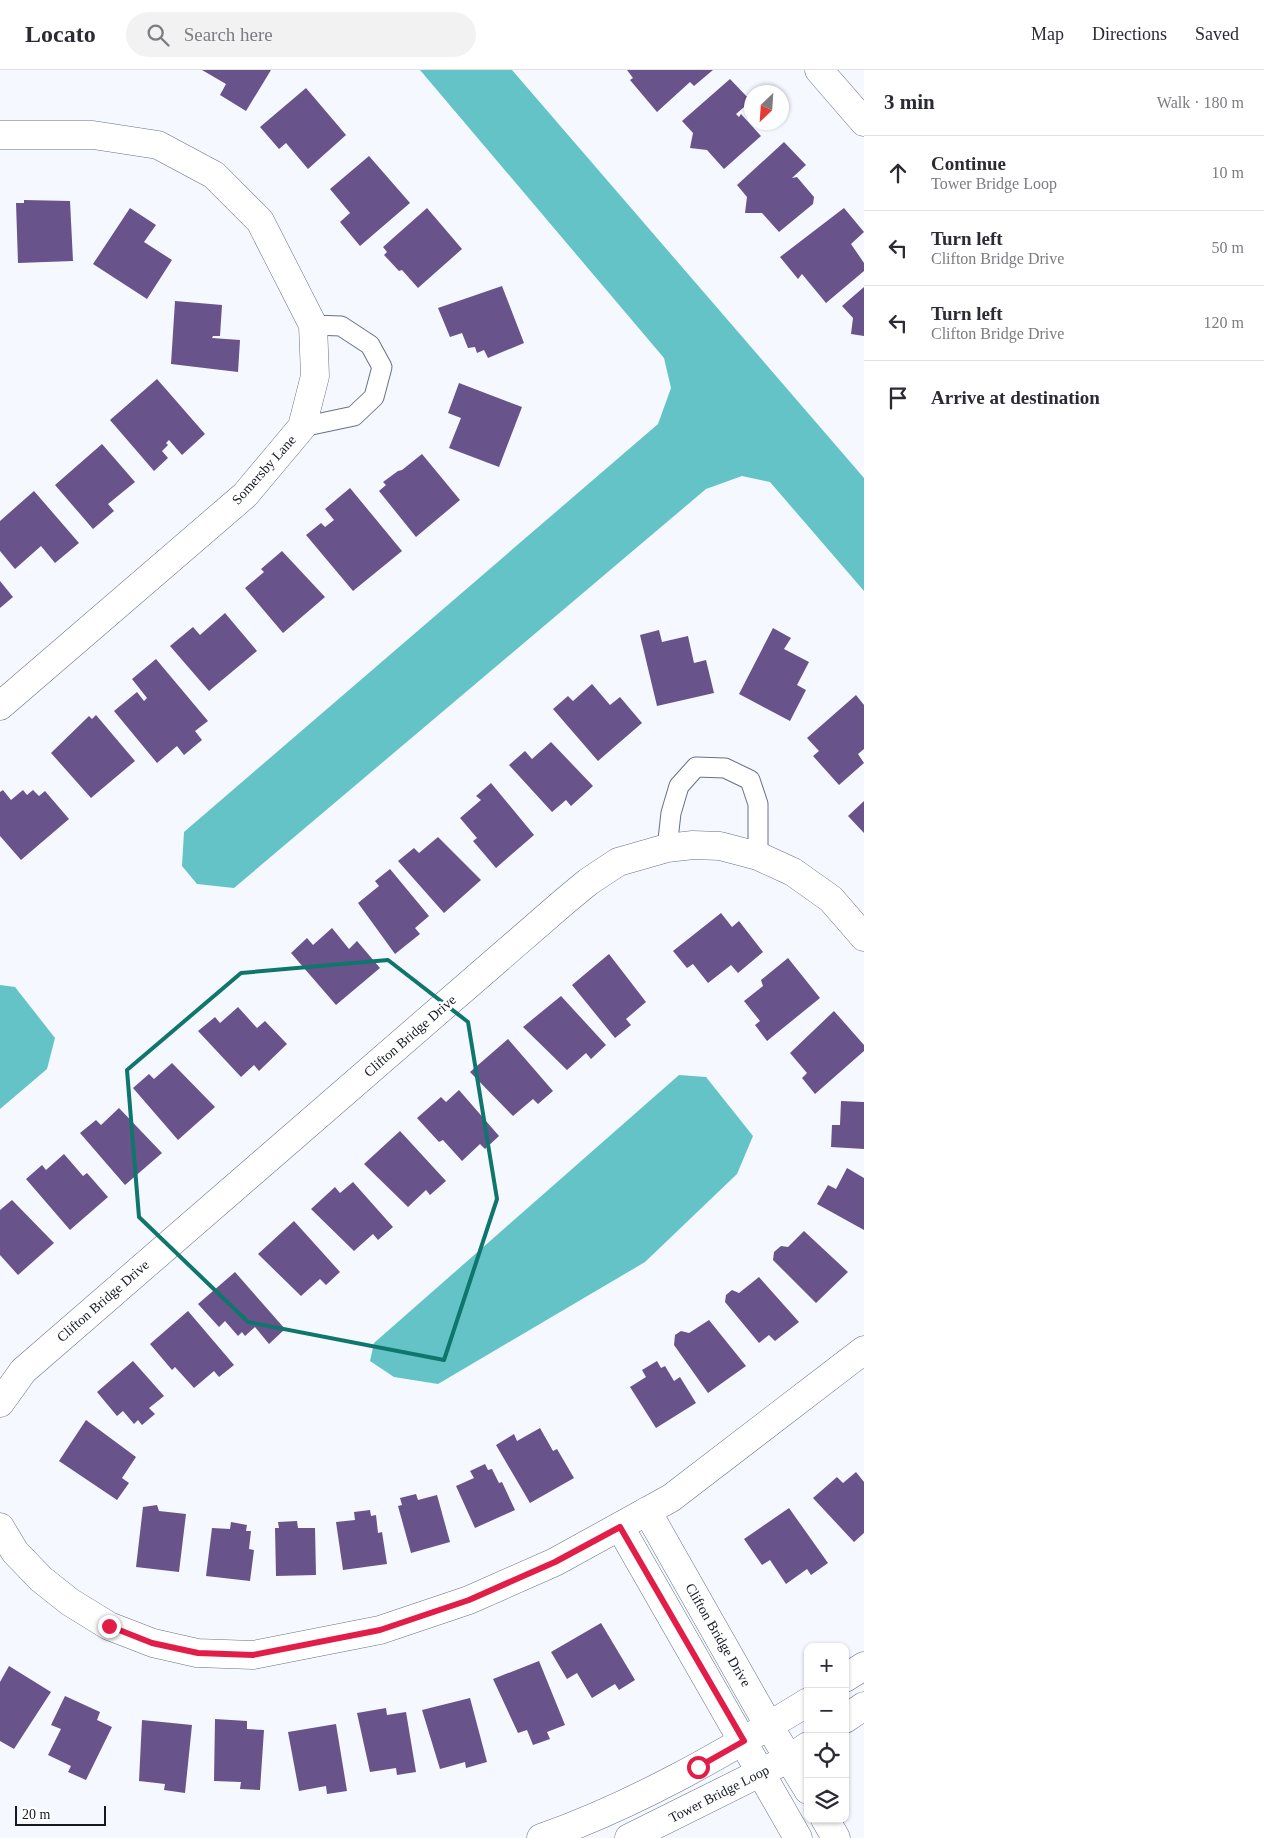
<!DOCTYPE html>
<html lang="en">
<head>
<meta charset="utf-8">
<style>
	body { margin:0; font-family:"Times New Roman",serif; background:#f2f2f3; color:#2b2b33 }
	.controls { position:absolute; right:15px; bottom:15px; display:grid; overflow:hidden; border-radius:10px; box-shadow:0 1px 4px #0004 }
	.controls button { width:45px; height:45px; display:grid; place-items:center; padding:0; border:0; border-bottom:1px solid #e1e1e2; background:#fff; color:#2b2b33; font:25px sans-serif }
	.compass { position:absolute; left:744px; top:15px; width:45px; height:45px; border-radius:50%; background:#fff; box-shadow:0 1px 4px #0004; rotate:205deg }
	.scale { position:absolute; left:15px; bottom:12px; width:91px; box-sizing:border-box; padding-left:5px; border:2px solid #141923; border-top:0; font-size:14px; line-height:18px; white-space:nowrap; color:#141923; -webkit-text-stroke:4px #fff; paint-order:stroke }
	.stop { position:absolute; width:15px; height:15px; margin:-11px; border:4px solid #e11d48; border-radius:50%; background:#fff }
	.stop.end { background:#e11d48; border-color:#fff; box-shadow:0 1px 5px #0008 }
	.list { margin:0; padding:0; list-style:none }
	h2 { display:flex; justify-content:space-between; align-items:center; height:65px; margin:0; padding:0 20px; font-size:21px }
	h2 small { font-size:16px; font-weight:400; color:#7c7c81 }
	.list li { display:grid; grid-template-columns:32px 1fr auto; gap:15px; align-items:center; box-sizing:border-box; height:75px; padding:0 20px; border-top:1px solid #e1e1e2 }
	.list b { display:block; font-size:19px; white-space:nowrap }
	.list p { margin:0; font-size:16px; white-space:nowrap; color:#7c7c81 }
	.list em { font-size:16px; font-style:normal; color:#7c7c81 }
	.icon { flex:none; width:28px; height:28px; fill:none; stroke:currentColor; stroke-width:2; stroke-linecap:round; stroke-linejoin:round }
	.map { position:relative; flex:none; width:864px; height:1768px; overflow:hidden }
	header { display:flex; align-items:center; gap:30px; box-sizing:border-box; height:70px; padding:0 25px; background:#fff; border-bottom:1px solid #e1e1e2 }
	header strong { font-size:24px }
	nav { display:flex; gap:28px; margin-inline-start:auto; font-size:18px }
	.search { width:350px; height:45px; background:#f2f2f3; display:flex; align-items:center; gap:12px; box-sizing:border-box; padding:0 18px; border-radius:28px; color:#7c7c81; font-size:19px }
	main { display:flex }
	aside { flex:1; background:#fff }
	.map>svg:first-child { display:block }
</style>
</head>
<body>
<header>
<strong>Locato</strong>
<div class="search"><svg class="icon" aria-label="search" viewBox="0 0 24 24"><circle cx="10" cy="10" r="6"/><path d="M15 15l6 6"/></svg>Search here</div>
<nav><a>Map</a><a>Directions</a><a>Saved</a></nav>
</header>
<main>
<div class="map">
<svg width="864" height="1768" viewBox="0 0 864 1768">
	<rect width="100%" height="100%" fill="#f5f8fe"/>
	<!-- water -->
	<g fill="#63c3c6">
		<polygon points="420,0 512,0 864,408 864,521 770,412 742,406 706,419 234,818 197,814 182,796 184,762 658,354 671,318 664,288"/>
		<polygon points="0,915 15,917 55,968 47,999 0,1039"/>
		<polygon points="679,1005 706,1007 753,1066 737,1104 645,1192 438,1314 394,1307 370,1291 374,1273"/>
	</g>
	<!-- building -->
	<g fill="#69538b">
		<polygon points="202,0 271,0 246,41 220,25 226,14"/>
		<polygon points="627,0 713,0 694,16 690,12 657,42 630,10 633,8"/>
		<polygon points="730,9 751,31 736,44 739,47 741,44 761,66 724,99 707,80 690,78 693,63 682,51"/>
		<polygon points="306,18 346,65 308,99 286,73 279,79 260,57"/>
		<polygon points="784,72 806,95 792,108 797,107 814,127 813,134 779,162 762,143 745,143 747,127 737,115"/>
		<polygon points="369,86 410,133 360,176 340,152 350,143 330,119"/>
		<polygon points="24,130 70,131 73,191 18,193 16,133 24,133"/>
		<polygon points="130,138 156,155 144,172 172,190 147,229 93,194"/>
		<polygon points="427,138 462,179 418,218 402,200 399,201 384,185 387,182 383,177"/>
		<polygon points="844,138 864,162 851,174 864,193 864,201 826,233 802,204 798,209 780,187"/>
		<polygon points="502,216 524,273 488,288 484,280 477,283 475,277 468,278 462,263 450,267 438,238"/>
		<polygon points="864,217 864,266 851,264 853,248 842,236"/>
		<polygon points="175,231 222,235 220,266 213,266 212,268 240,270 238,302 171,294"/>
		<polygon points="157,309 205,364 182,385 169,370 166,373 168,375 162,381 168,388 154,401 110,350"/>
		<polygon points="459,313 522,337 499,397 449,378 461,348 448,343"/>
		<polygon points="102,374 135,412 108,434 114,441 93,459 55,415"/>
		<polygon points="422,384 460,430 416,467 379,421 386,415 383,412 398,401 402,400"/>
		<polygon points="350,418 402,481 353,521 306,465 321,453 325,457 334,450 325,439"/>
		<polygon points="34,421 79,473 55,493 41,476 15,499 0,481 0,451"/>
		<polygon points="282,481 325,527 283,563 245,518 264,502 261,499"/>
		<polygon points="0,511 13,527 0,538"/>
		<polygon points="225,543 257,581 209,621 170,576 193,557 200,565"/>
		<polygon points="773,558 791,568 784,579 809,592 797,615 806,620 790,651 739,624"/>
		<polygon points="659,560 662,572 688,566 694,593 706,590 714,623 657,636 640,565"/>
		<polygon points="156,589 208,651 195,661 202,670 184,685 177,676 157,693 114,641 137,622 144,631 147,628 132,609"/>
		<polygon points="592,614 610,635 620,627 642,653 598,691 553,639 568,626 573,631"/>
		<polygon points="856,625 864,635 864,679 858,684 864,693 839,715 813,686 819,681 807,668"/>
		<polygon points="96,645 135,691 91,728 51,683 89,646 92,649"/>
		<polygon points="551,672 593,716 571,736 566,730 552,742 509,695 525,681 532,689"/>
		<polygon points="491,713 534,765 496,798 473,771 477,768 460,748 481,730 476,726"/>
		<polygon points="3,720 11,730 23,720 27,725 33,720 39,726 45,721 69,749 21,790 0,766 0,722"/>
		<polygon points="864,731 864,763 848,746"/>
		<polygon points="438,767 481,810 444,843 398,791 414,778 419,783"/>
		<polygon points="390,799 429,846 415,858 420,864 395,884 358,833 379,816 375,811"/>
		<polygon points="721,843 732,857 739,851 763,882 738,903 731,895 708,913 693,894 687,898 673,881"/>
		<polygon points="332,858 349,879 357,871 380,898 336,935 291,883 307,868 313,875"/>
		<polygon points="609,884 646,932 626,949 631,955 615,968 572,915"/>
		<polygon points="788,888 820,928 767,971 755,955 760,951 744,931 763,916 761,910"/>
		<polygon points="561,926 606,975 591,989 586,983 567,1000 523,957"/>
		<polygon points="238,937 257,958 265,951 287,974 259,1001 254,995 241,1007 198,961 215,947 220,953"/>
		<polygon points="834,941 864,975 864,981 815,1024 802,1008 807,1003 790,983"/>
		<polygon points="508,969 553,1021 538,1034 533,1029 513,1046 470,1002"/>
		<polygon points="172,993 215,1037 178,1070 133,1018 149,1004 154,1009"/>
		<polygon points="459,1020 499,1066 485,1079 480,1074 462,1091 443,1070 439,1072 417,1048 441,1027 446,1032"/>
		<polygon points="841,1031 864,1032 864,1079 831,1077 832,1055 840,1055"/>
		<polygon points="119,1038 162,1083 125,1115 80,1063 96,1050 101,1055"/>
		<polygon points="400,1061 446,1111 430,1125 426,1120 408,1137 364,1094"/>
		<polygon points="64,1084 83,1106 87,1103 108,1127 70,1160 26,1109 42,1095 46,1100"/>
		<polygon points="847,1098 864,1108 864,1160 817,1134 828,1115 836,1119"/>
		<polygon points="353,1112 393,1157 378,1170 373,1164 354,1181 311,1139 335,1117 340,1123"/>
		<polygon points="12,1130 54,1173 18,1205 0,1185 0,1140"/>
		<polygon points="294,1151 340,1202 326,1215 320,1209 301,1226 258,1184"/>
		<polygon points="804,1161 848,1202 816,1233 773,1190 774,1182 781,1176 788,1177"/>
		<polygon points="235,1202 285,1259 269,1274 255,1257 245,1266 242,1262 238,1266 225,1251 219,1257 198,1234"/>
		<polygon points="759,1207 799,1252 775,1271 769,1265 759,1273 725,1232 726,1225 732,1220 739,1223"/>
		<polygon points="188,1241 234,1295 219,1307 214,1301 194,1318 175,1297 172,1300 150,1274"/>
		<polygon points="709,1250 746,1296 708,1323 674,1275 675,1265 681,1261 689,1263"/>
		<polygon points="133,1291 164,1326 149,1338 155,1344 142,1355 138,1350 134,1354 123,1341 117,1346 97,1322"/>
		<polygon points="657,1291 661,1298 665,1296 674,1311 680,1307 696,1333 656,1358 630,1317 646,1307 642,1300"/>
		<polygon points="86,1350 136,1387 122,1408 129,1413 117,1430 59,1391"/>
		<polygon points="540,1358 553,1381 557,1379 574,1408 530,1433 496,1375 514,1364 517,1371"/>
		<polygon points="485,1394 488,1400 492,1399 499,1413 502,1412 515,1440 475,1458 456,1416 474,1408 470,1401"/>
		<polygon points="856,1402 864,1412 864,1463 854,1472 813,1428 837,1407 843,1413"/>
		<polygon points="416,1424 418,1430 437,1425 450,1472 411,1483 398,1436 402,1435 400,1428"/>
		<polygon points="157,1435 159,1441 186,1444 179,1502 136,1497 143,1437"/>
		<polygon points="789,1438 828,1493 811,1505 807,1499 786,1514 770,1490 762,1495 744,1469"/>
		<polygon points="370,1440 371,1446 376,1445 378,1463 382,1462 387,1494 343,1500 336,1452 355,1450 354,1442"/>
		<polygon points="297,1451 298,1458 315,1458 316,1505 276,1506 275,1458 279,1458 278,1452"/>
		<polygon points="231,1452 247,1455 246,1461 251,1461 249,1479 254,1480 250,1511 206,1506 212,1458 230,1459"/>
		<polygon points="601,1553 635,1610 619,1620 615,1614 592,1628 577,1603 567,1609 551,1582"/>
		<polygon points="539,1591 565,1655 547,1662 550,1669 533,1675 527,1660 518,1663 493,1609"/>
		<polygon points="9,1596 51,1622 14,1679 0,1671 0,1612"/>
		<polygon points="65,1626 100,1642 97,1650 112,1657 86,1710 68,1702 71,1696 48,1685 61,1659 51,1655"/>
		<polygon points="470,1628 487,1692 466,1698 465,1692 440,1699 422,1640"/>
		<polygon points="386,1638 387,1645 406,1642 416,1702 397,1705 396,1698 370,1702 357,1643"/>
		<polygon points="215,1649 247,1651 247,1659 264,1660 260,1720 240,1719 241,1712 214,1711"/>
		<polygon points="142,1650 192,1655 185,1723 164,1720 165,1714 139,1711"/>
		<polygon points="336,1654 347,1721 327,1724 326,1716 299,1721 288,1662"/>
	</g>
	<g fill="none" stroke-linecap="round" stroke-linejoin="round">
		<defs>
			<g id="lane">
				<polyline points="302,357 354,346 374,327 382,297 370,275 341,256 313,255"/>
				<polyline points="667,778 671,743 679,716 696,697 725,698 750,710 758,734 758,786"/>
			</g>
			<g id="street">
				<polyline points="819,0 864,52"/>
				<polyline points="0,65 93,65 158,75 214,105 260,151 313,255 315,306 302,357 245,425 0,636"/>
				<polyline points="0,1333 23,1301 565,831 588,812 618,792 667,778 693,775 720,776 758,786 793,802 831,829 864,867"/>
				<polyline points="647,1441 769,1656 808,1720"/>
				<polyline points="0,1457 15,1482 41,1509 70,1532 109,1556 153,1573 197,1583 253,1585 380,1560 469,1530 555,1492 671,1428 864,1280"/>
				<polyline points="620,1457 798,1768"/>
				<polyline points="845,1608 864,1596"/>
				<polyline points="845,1649 864,1636"/>
				<polyline points="825,1749 836,1768"/>
				<path d="M 541,1768 C 635,1735 723,1684 808,1632"/>
				<polyline points="629,1768 790,1688 808,1676"/>
			</g>
		</defs>
		<!-- lane casing -->
		<use href="#lane" stroke="#66718b" stroke-width="21"/>
		<!-- street casing -->
		<use href="#street" stroke="#66718b" stroke-width="29"/>
		<!-- lane -->
		<use href="#lane" stroke="#fff" stroke-width="19"/>
		<!-- street -->
		<use href="#street" stroke="#fff" stroke-width="28"/>
	</g>
	<g fill="none" stroke-linecap="round" stroke-linejoin="round">
		<!-- route -->
		<polyline stroke="#e11d48" stroke-width="6" points="109,1556 152,1573 198,1583 253,1585 380,1560 469,1530 555,1492 620,1457 744,1671 698,1697"/>
	</g>
	<!-- marked area -->
	<path fill="none" stroke="#0f766e" stroke-width="4" stroke-linejoin="round" d="M 388,890 L 468,952 L 497,1129 L 444,1290 L 248,1252 L 139,1147 L 127,1000 L 241,903 Z"/>
	<g text-anchor="middle" dominant-baseline="central" stroke-width="5" stroke-linejoin="round" paint-order="stroke">
		<!-- street labels -->
		<g font-size="14" fill="#141923" stroke="#fff">
			<text transform="translate(264 400) rotate(-48)">Somersby Lane</text>
			<text transform="translate(410 966) rotate(-41)">Clifton Bridge Drive</text>
			<text transform="translate(103 1231) rotate(-41)">Clifton Bridge Drive</text>
			<text transform="translate(718 1565) rotate(60)">Clifton Bridge Drive</text>
			<text transform="translate(719 1724) rotate(-27)">Tower Bridge Loop</text>
		</g>
	</g>
</svg>
<div class="controls">
<button>+</button>
<button>−</button>
<button><svg class="icon" aria-label="locate" viewBox="0 0 24 24"><circle cx="12" cy="12" r="6"/><path d="M12 2v4M12 18v4M2 12h4M18 12h4"/></svg></button>
<button><svg class="icon" aria-label="layers" viewBox="0 0 24 24"><path d="M12 4l9 5-9 5-9-5zM3 14l9 5 9-5"/></svg></button>
</div>
<svg class="compass" viewBox="-18 -18 36 36"><path d="M0-13l5 13h-10z" fill="#e53935"/><path d="M0 13l5-13h-10z" fill="#7c7c81"/></svg>
<div class="scale">20 m</div>
<div class="stop" style="left:698px;top:1697px"></div>
<div class="stop end" style="left:109px;top:1556px"></div>
</div>
<aside>
<h2>3 min<small>Walk · 180 m</small></h2>
<ul class="list">
<li><svg class="icon" aria-label="ahead" viewBox="0 0 24 24"><path d="M12 20V5M6 11l6-6 6 6"/></svg><div><b>Continue</b><p>Tower Bridge Loop</p></div><em>10 m</em></li>
<li><svg class="icon" aria-label="left" viewBox="0 0 24 24"><path d="M17 20v-9H6M10 6l-5 5 5 5"/></svg><div><b>Turn left</b><p>Clifton Bridge Drive</p></div><em>50 m</em></li>
<li><svg class="icon" aria-label="left" viewBox="0 0 24 24"><path d="M17 20v-9H6M10 6l-5 5 5 5"/></svg><div><b>Turn left</b><p>Clifton Bridge Drive</p></div><em>120 m</em></li>
<li><svg class="icon" aria-label="arrive" viewBox="0 0 24 24"><path d="M6 21V4h12l-3 4 3 4H6"/></svg><div><b>Arrive at destination</b></div></li>
</ul>
</aside>
</main>
</body>
</html>
